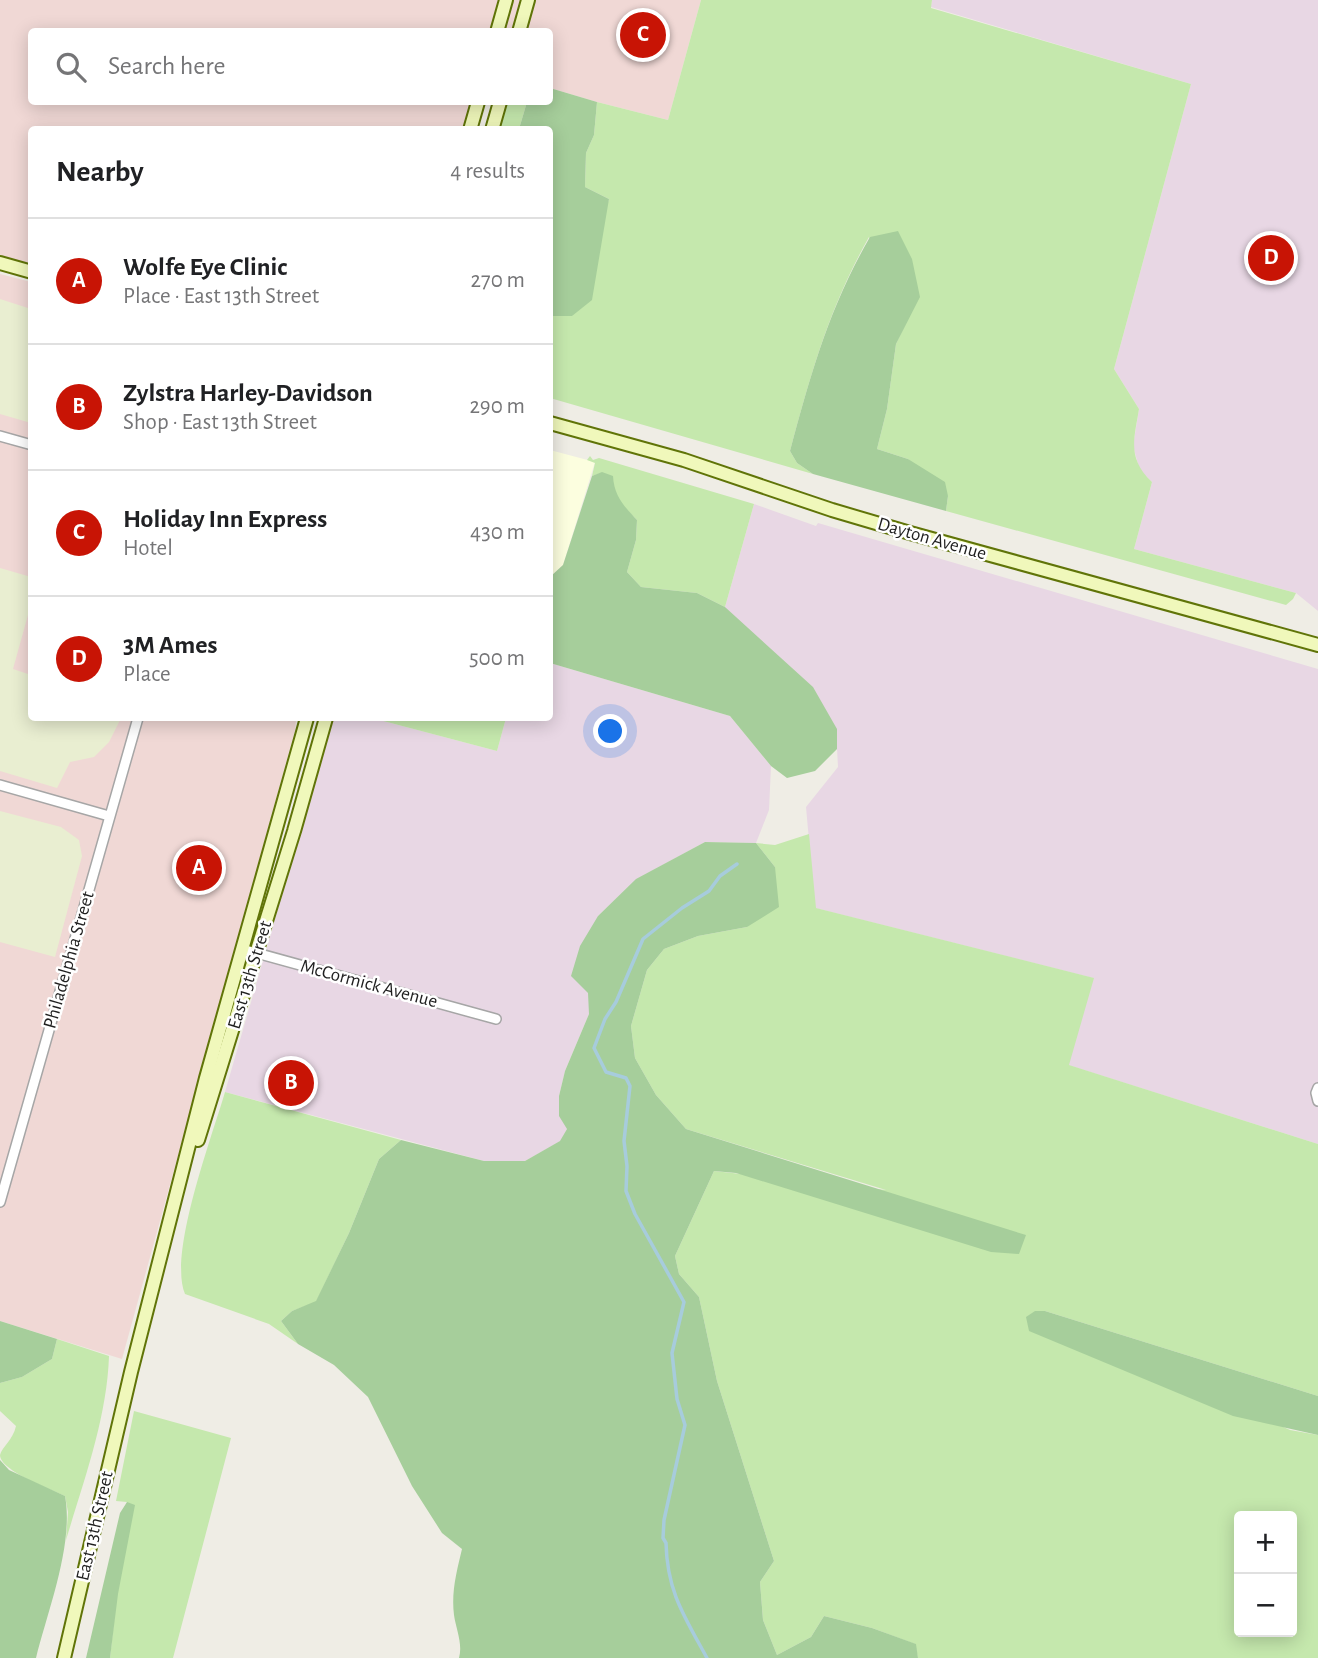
<!DOCTYPE html>
<html lang="en">
<head>
<meta charset="utf-8">
<style>
	body { margin:0; font-family:"Alegreya Sans",sans-serif; background:#f6f6f6; color:#202124 }
	.controls { position:absolute; right:21px; bottom:21px; display:grid; overflow:hidden; border-radius:7px; box-shadow:0 4px 18px #0003 }
	.controls button { width:63px; height:63px; display:grid; place-items:center; padding:0; border:0; border-bottom:2px solid #e0e0e0; background:#fff; color:#202124; font:35px sans-serif }
	.you { position:absolute; left:611px; top:732px; width:24px; height:24px; margin:-18px; border:5px solid #fff; border-radius:50%; background:#1a73e8; box-shadow:0 0 0 10px #1a73e833 }
	.badge { display:grid; place-items:center; width:46px; height:46px; border-radius:50%; background:#c81405; color:#fff; font-size:23px; font-weight:700 }
	.pin { position:absolute; translate:-50% -50%; border:4px solid #fff; box-shadow:0 2px 7px #0006 }
	.list { margin:0; padding:0; list-style:none }
	h2 { display:flex; justify-content:space-between; align-items:center; height:91px; margin:0; padding:0 28px; font-size:30px }
	h2 small { font-size:23px; font-weight:400; color:#757577 }
	.list li { display:grid; grid-template-columns:46px 1fr auto; gap:21px; align-items:center; box-sizing:border-box; height:126px; padding:0 28px; border-top:2px solid #e0e0e0 }
	.list b { display:block; font-size:26px; white-space:nowrap }
	.list p { margin:0; font-size:23px; white-space:nowrap; color:#757577 }
	.list em { font-size:23px; font-style:normal; color:#757577 }
	.icon { flex:none; width:38px; height:38px; fill:none; stroke:currentColor; stroke-width:2; stroke-linecap:round; stroke-linejoin:round }
	.map { position:relative; flex:none; width:1318px; height:1658px; overflow:hidden }
	.search { position:absolute; background:#fff; box-shadow:0 4px 18px #0003; left:28px; top:28px; width:525px; height:77px; display:flex; align-items:center; gap:18px; box-sizing:border-box; padding:0 24px; border-radius:7px; color:#757577; font-size:26px }
	.panel { position:absolute; background:#fff; box-shadow:0 4px 18px #0003; left:28px; top:126px; width:525px; height:595px; border-radius:7px }
	.map>svg:first-child { display:block }
</style>
</head>
<body>
<div class="map">
<svg width="1318" height="1658" viewBox="0 0 1318 1658">
	<rect width="100%" height="100%" fill="#efede5"/>
	<!-- commercial -->
	<g fill="#f0d8d5">
		<polygon points="0,0 701,0 668,120 597,102 550,88 550,32 32,32 32,102 472,102 464,129 32,130 31,264 0,255"/>
		<polygon points="0,274 31,282 32,718 295,718 296,720 295,730 122,1359 0,1321"/>
	</g>
	<!-- industrial -->
	<g fill="#e8d7e4">
		<polygon points="932,0 1318,0 1318,611 1296,593 1134,549 1152,482 1140,471 1133,446 1139,409 1114,369 1191,84 931,7"/>
		<polygon points="754,504 816,526 818,523 1318,669 1318,1144 1068,1065 1093,978 815,908 806,807 838,767 836,729 725,607"/>
		<polygon points="550,663 730,716 771,766 769,810 756,843 705,842 637,879 598,916 589,993 589,1014 565,1071 559,1096 567,1129 561,1141 525,1161 484,1161 225,1092 333,718 372,718 497,751 506,718 550,718"/>
	</g>
	<!-- education -->
	<polygon fill="#fcfedf" points="550,450 595,462 563,565 550,577"/>
	<!-- farmland -->
	<g fill="#e9eed1">
		<polygon points="0,299 31,309 31,423 0,414"/>
		<polygon points="0,568 31,577 31,604 13,669 31,675 32,718 121,718 109,742 94,757 70,762 57,788 0,771"/>
		<polygon points="0,811 61,827 79,840 82,856 55,957 0,942"/>
	</g>
	<!-- grass -->
	<g fill="#c5e8ad" fill-rule="evenodd">
		<path d="M 701,0 L 932,0 L 931,8 L 1191,84 L 1114,369 L 1139,409 C 1134,440 1127,458 1152,482 L 1134,549 L 1296,593 L 1293,599 L 1286,605 L 946,511 L 948,496 L 908,459 L 877,449 L 887,409 L 896,344 L 906,323 L 869,237 C 829,308 811,373 790,451 L 797,463 L 813,474 L 550,398 L 550,316 L 572,316 L 609,199 L 585,187 L 586,153 L 594,135 L 597,102 L 668,120 Z"/>
		<polygon points="505,102 527,102 519,129 498,130"/>
		<polygon points="590,456 593,460 599,458 754,504 725,607 697,593 641,587 627,572 636,540 637,520 621,504 601,473 592,476 595,463 587,460"/>
		<polygon points="372,718 506,718 497,751"/>
		<path d="M 809,834 L 816,908 L 1094,978 L 1069,1065 L 1318,1144 L 1318,1396 L 1045,1311 L 1035,1311 L 1290,1430 L 1318,1435 L 1318,1658 L 918,1658 L 915,1644 L 872,1628 L 824,1616 L 811,1637 L 777,1655 L 763,1620 L 760,1582 L 774,1561 L 717,1381 L 699,1297 L 679,1274 L 675,1256 L 714,1171 L 886,1190 L 686,1129 L 656,1095 L 635,1058 L 631,1026 L 647,970 L 664,949 L 698,936 L 747,927 L 775,867 L 756,843 L 775,845 ZM 1239,1516 L 1292,1516 L 1292,1632 L 1239,1632 Z"/>
		<path d="M 225,1092 L 401,1140 L 379,1159 L 349,1233 L 316,1302 L 292,1311 L 281,1321 L 298,1344 L 269,1324 L 185,1294 C 168,1254 212,1137 225,1092 Z"/>
		<path d="M 57,1339 L 109,1356 C 107,1418 84,1480 66,1540 L 68,1512 L 65,1496 C 53,1490 0,1471 0,1455 C 2,1447 13,1440 16,1426 L 0,1411 L 0,1383 L 22,1377 L 52,1359 Z"/>
		<polygon points="134,1411 231,1438 173,1658 110,1658 127,1502 116,1501"/>
	</g>
	<!-- forest -->
	<g fill="#a6ce9b">
		<polygon points="550,88 597,102 594,135 586,153 585,187 609,199 592,300 572,316 550,316 550,130 519,129 527,102 550,102"/>
		<path d="M 898,231 L 912,259 L 920,297 L 896,344 L 887,409 L 877,449 L 908,459 L 945,482 L 948,496 L 946,511 L 813,474 L 797,463 L 790,451 C 811,373 829,308 870,237 Z"/>
		<path d="M 602,472 L 613,476 C 614,496 624,506 637,520 L 636,540 L 627,572 L 641,587 L 697,593 L 725,607 L 813,687 L 837,729 L 837,749 L 815,771 L 787,778 L 771,766 L 730,716 L 550,663 L 550,577 L 563,565 L 592,476 Z"/>
		<path d="M 705,842 L 756,843 L 775,867 L 779,907 L 747,927 L 698,936 L 664,949 L 647,970 L 631,1026 L 635,1058 L 656,1095 L 686,1129 L 1026,1235 L 1019,1254 L 991,1252 L 736,1173 L 714,1171 L 675,1256 L 679,1274 L 699,1297 L 717,1381 L 774,1561 L 760,1582 L 763,1620 L 777,1655 L 811,1637 L 824,1616 L 872,1628 L 916,1644 L 918,1658 L 459,1658 C 463,1644 456,1629 454,1615 C 451,1592 457,1570 462,1549 L 442,1533 L 412,1486 L 368,1397 L 334,1365 L 298,1344 L 281,1321 L 292,1311 L 316,1301 L 349,1233 L 379,1159 L 401,1140 L 484,1161 L 525,1161 L 560,1141 L 567,1129 L 559,1116 L 559,1096 L 565,1071 L 589,1014 L 588,993 L 571,976 L 580,946 L 598,916 L 636,879 Z"/>
		<polygon points="1035,1311 1045,1311 1318,1396 1318,1435 1233,1416 1029,1331 1026,1317"/>
		<polygon points="0,1321 57,1339 52,1359 22,1377 0,1383"/>
		<path d="M 0,1460 L 9,1470 L 65,1496 C 74,1544 48,1610 36,1658 L 0,1658 Z"/>
		<polygon points="127,1502 135,1505 118,1594 110,1658 86,1658 120,1513"/>
	</g>
	<g fill="none" stroke-linecap="round" stroke-linejoin="round">
		<!-- stream -->
		<path stroke="#a7ccdc" stroke-width="3.5" d="M 707,1658 C 684,1616 667,1591 666,1543 L 663,1538 L 664,1520 L 685,1425 L 677,1399 L 672,1353 L 684,1302 L 635,1214 L 626,1191 L 627,1166 L 624,1141 L 630,1086 L 626,1078 L 606,1072 L 594,1048 L 605,1019 L 616,1002 L 643,939 L 682,908 L 709,891 L 720,876 L 737,864"/>
		<defs>
			<g id="street">
				<polyline points="0,436 32,445"/>
				<polyline points="0,785 109,816"/>
				<polyline points="242,949 496,1019"/>
				<polyline points="1318,1088 1316,1093 1318,1101"/>
				<polyline points="0,1202 138,718"/>
			</g>
			<g id="secondary">
				<polyline points="497,32 506,0"/>
				<polyline points="519,32 528,0"/>
				<polyline points="470,130 478,102"/>
				<polyline points="492,130 500,102"/>
				<polyline points="0,263 32,272"/>
				<polyline points="550,423 684,460 832,510 910,533 1318,645"/>
				<polyline points="198,1140 294,831 326,718"/>
				<polyline points="64,1658 131,1372 206,1078 307,718"/>
			</g>
		</defs>
		<!-- street casing -->
		<use href="#street" stroke="#a6a6a6" stroke-width="12"/>
		<!-- secondary casing -->
		<use href="#secondary" stroke="#607408" stroke-width="16"/>
		<!-- street -->
		<use href="#street" stroke="#fff" stroke-width="9"/>
		<!-- secondary -->
		<use href="#secondary" stroke="#f0f8bb" stroke-width="12"/>
	</g>
	<g text-anchor="middle" dominant-baseline="central" stroke-width="5" stroke-linejoin="round" paint-order="stroke">
		<!-- street labels -->
		<g font-size="19" fill="#1f1f1f" stroke="#fff">
			<text transform="translate(932 539) rotate(16)">Dayton Avenue</text>
			<text transform="translate(69 960) rotate(-74)">Philadelphia Street</text>
			<text transform="translate(250 975) rotate(-73)">East 13th Street</text>
			<text transform="translate(369 984) rotate(15)">McCormick Avenue</text>
			<text transform="translate(95 1526) rotate(-77)">East 13th Street</text>
		</g>
	</g>
</svg>
<div class="controls">
<button>+</button>
<button>−</button>
</div>
<div class="you"></div>
<div class="pin badge" style="left:199px;top:868px">A</div>
<div class="pin badge" style="left:291px;top:1083px">B</div>
<div class="pin badge" style="left:643px;top:35px">C</div>
<div class="pin badge" style="left:1271px;top:258px">D</div>
<div class="search"><svg class="icon" aria-label="search" viewBox="0 0 24 24"><circle cx="10" cy="10" r="6"/><path d="M15 15l6 6"/></svg>Search here</div>
<section class="panel">
<h2>Nearby<small>4 results</small></h2>
<ul class="list">
<li><span class="badge">A</span><div><b>Wolfe Eye Clinic</b><p>Place · East 13th Street</p></div><em>270 m</em></li>
<li><span class="badge">B</span><div><b>Zylstra Harley-Davidson</b><p>Shop · East 13th Street</p></div><em>290 m</em></li>
<li><span class="badge">C</span><div><b>Holiday Inn Express</b><p>Hotel</p></div><em>430 m</em></li>
<li><span class="badge">D</span><div><b>3M Ames</b><p>Place</p></div><em>500 m</em></li>
</ul>
</section>
</div>
</body>
</html>
